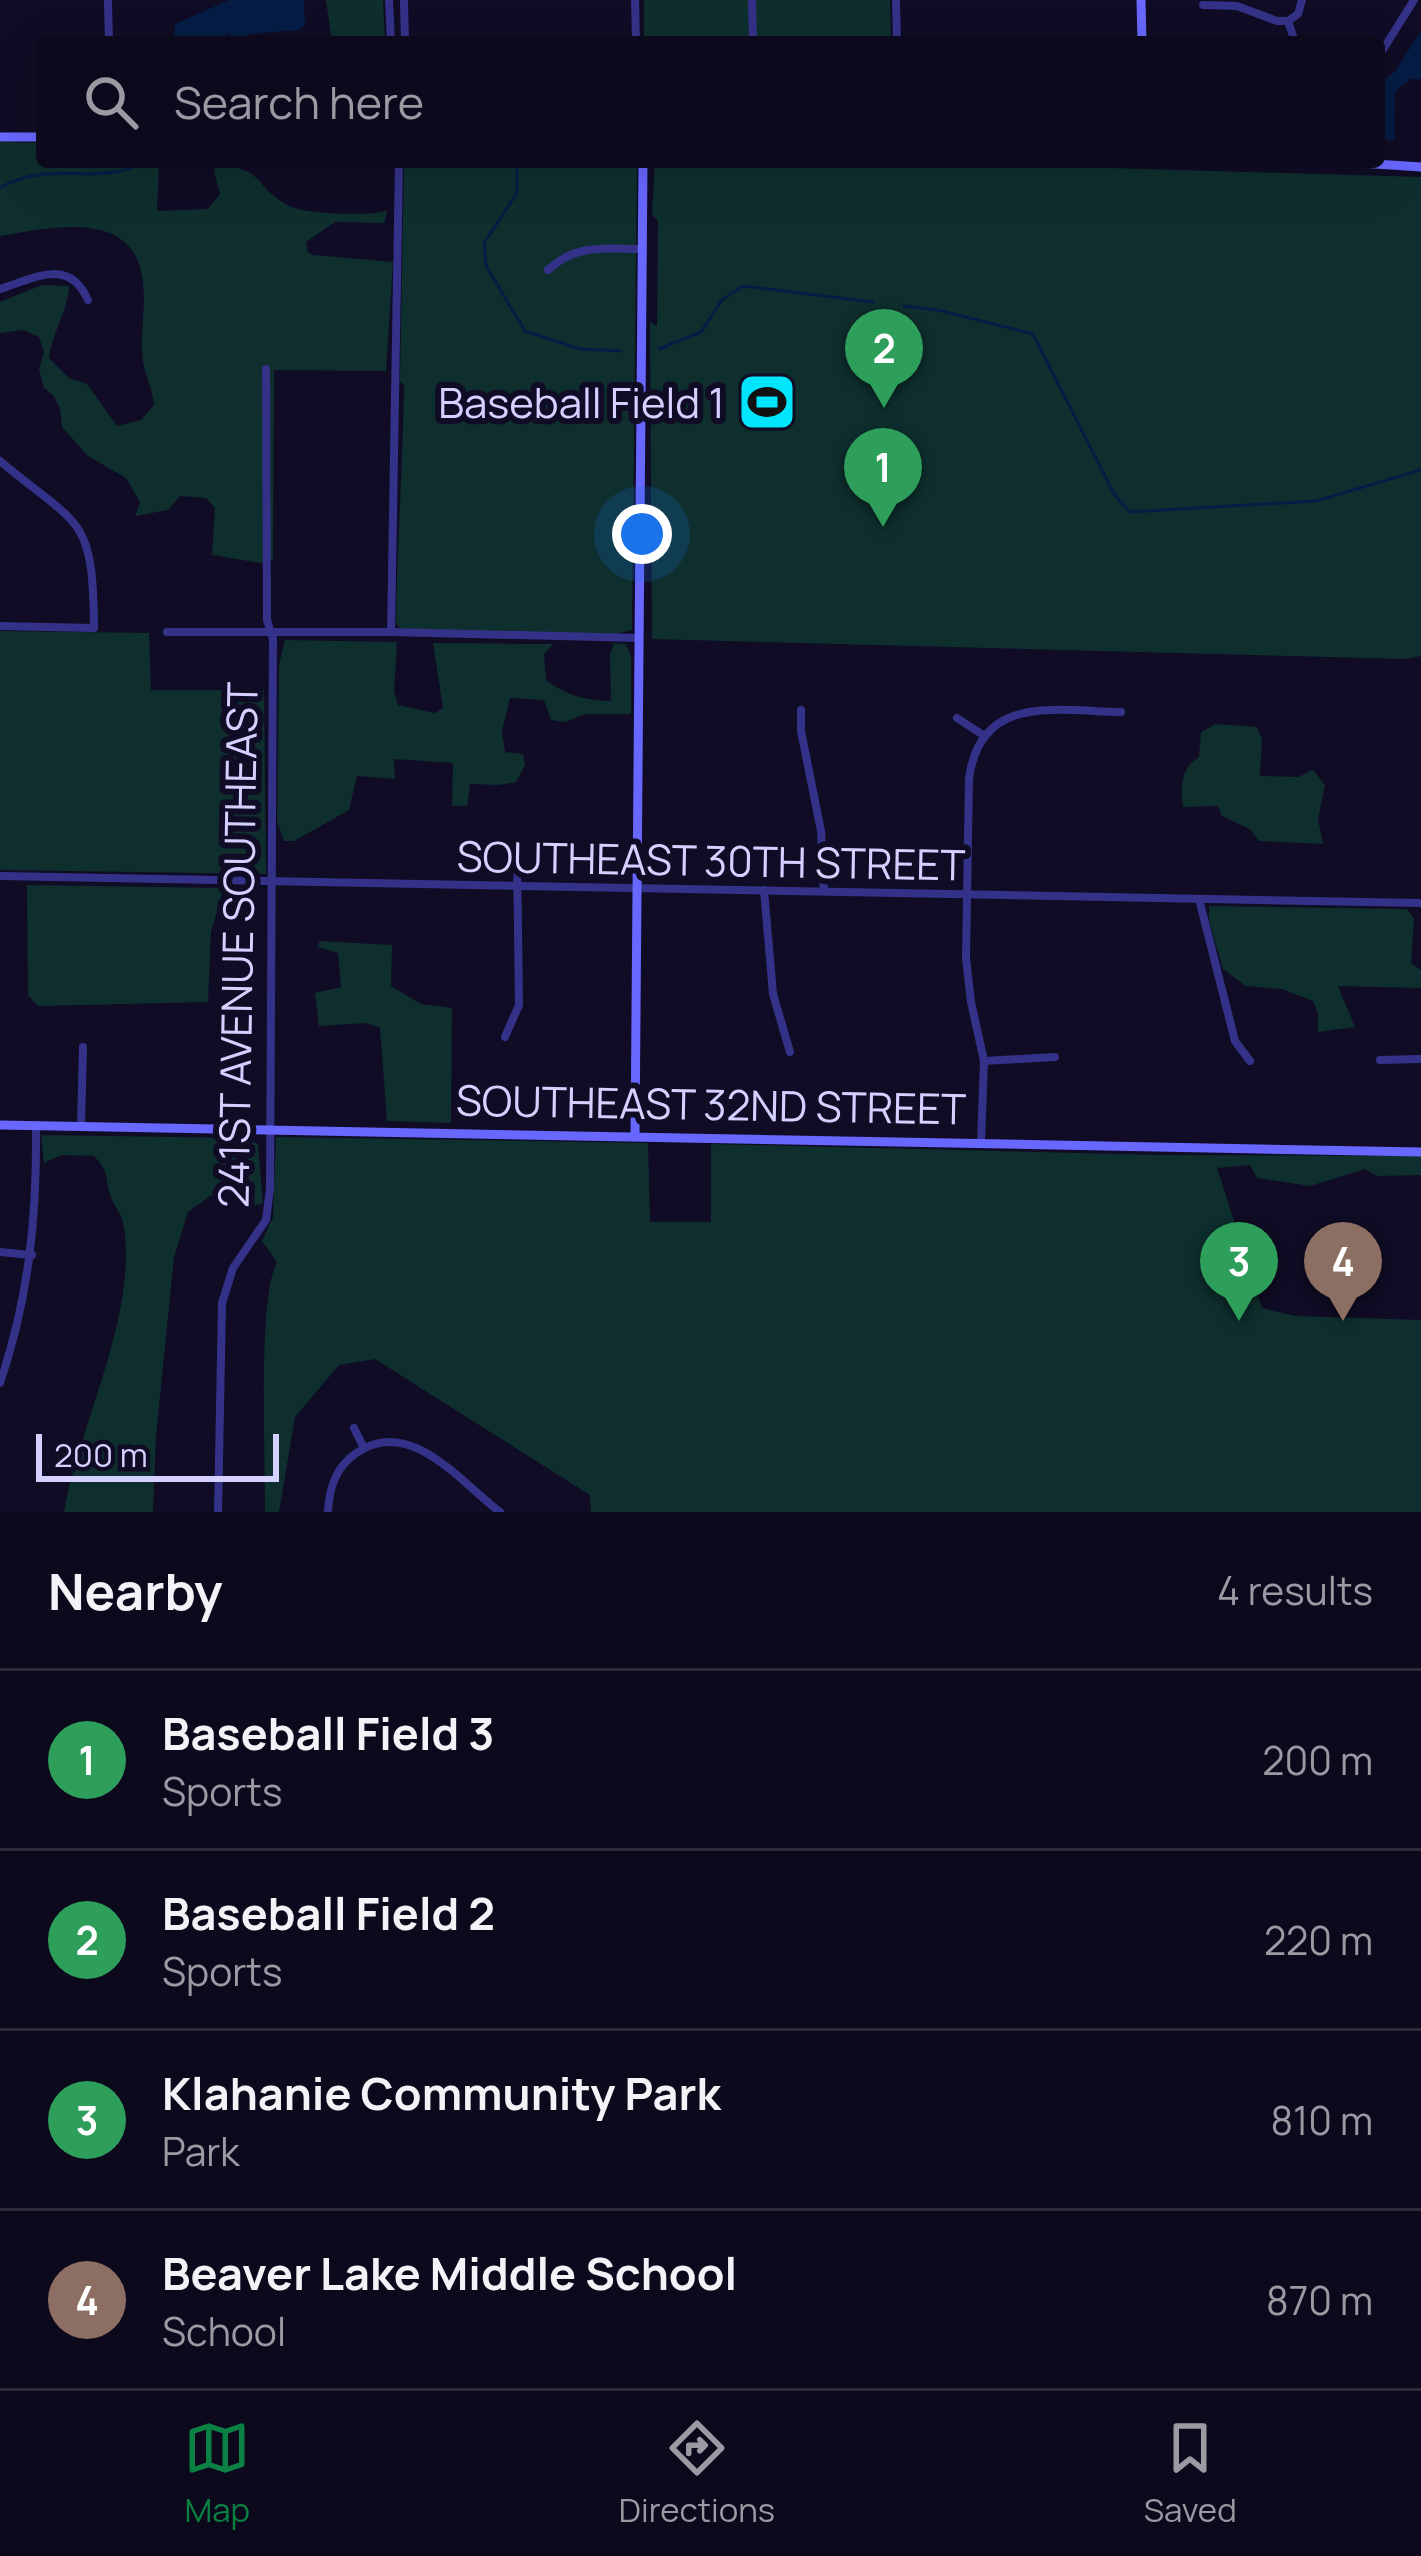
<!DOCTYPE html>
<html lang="en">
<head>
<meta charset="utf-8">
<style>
	body { margin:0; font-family:Manrope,sans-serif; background:#1a1729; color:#f1f3f6 }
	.scale { position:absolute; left:36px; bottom:30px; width:243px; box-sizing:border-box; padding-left:12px; border:6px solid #d4d0ff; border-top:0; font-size:33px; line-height:42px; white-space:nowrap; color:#d4d0ff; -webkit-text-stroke:9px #100c25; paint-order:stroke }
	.you { position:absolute; left:642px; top:534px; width:42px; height:42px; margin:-30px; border:9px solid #fff; border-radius:50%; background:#1a73e8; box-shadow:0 0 0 18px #1a73e833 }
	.badge { display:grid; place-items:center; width:78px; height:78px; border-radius:50%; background:#0b8043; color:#fff; font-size:39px; font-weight:700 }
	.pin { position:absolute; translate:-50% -99px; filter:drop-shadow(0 3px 6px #0008) }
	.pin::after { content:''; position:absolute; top:63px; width:42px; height:36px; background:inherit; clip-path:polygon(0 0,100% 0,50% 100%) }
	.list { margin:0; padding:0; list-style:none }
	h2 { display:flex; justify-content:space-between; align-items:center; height:156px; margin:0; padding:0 48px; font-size:51px }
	h2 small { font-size:39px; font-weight:400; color:#9a9aa3 }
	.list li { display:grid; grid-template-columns:78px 1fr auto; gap:36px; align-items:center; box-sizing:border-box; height:180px; padding:0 48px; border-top:3px solid #2c2a3b }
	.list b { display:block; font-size:45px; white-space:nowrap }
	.list p { margin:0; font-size:39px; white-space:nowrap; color:#9a9aa3 }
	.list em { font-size:39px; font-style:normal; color:#9a9aa3 }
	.icon { flex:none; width:66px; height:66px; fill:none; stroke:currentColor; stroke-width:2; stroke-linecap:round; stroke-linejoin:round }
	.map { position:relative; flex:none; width:1421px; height:1512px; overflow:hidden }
	.search { position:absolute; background:#0c091c; box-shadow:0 12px 48px #0002; left:36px; right:36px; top:36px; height:132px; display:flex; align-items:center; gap:30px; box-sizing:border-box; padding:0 42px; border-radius:12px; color:#9a9aa3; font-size:45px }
	.sheet { height:876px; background:#0c091c }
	nav { display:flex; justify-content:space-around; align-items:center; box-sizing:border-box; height:168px; border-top:3px solid #2c2a3b; background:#0c091c; font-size:33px; color:#9a9aa3 }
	nav a { display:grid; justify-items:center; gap:6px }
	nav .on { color:#0b8043 }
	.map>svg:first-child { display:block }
</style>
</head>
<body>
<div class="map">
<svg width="1421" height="1512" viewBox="0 0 1421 1512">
	<rect width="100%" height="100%" fill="#100c25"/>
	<!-- green -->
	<g fill="#0e2f2e">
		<polygon points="326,0 383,0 385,42 332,42"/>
		<polygon points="644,0 890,0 891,42 644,42"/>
		<path d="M 0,142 L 42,143 L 42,162 L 159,162 L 157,211 L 208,209 L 220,194 L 214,171 L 216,165 C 265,168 252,184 285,204 C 302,215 366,216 387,211 L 384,223 L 335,222 L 306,242 L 308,252 L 313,255 L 393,262 L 386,371 L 274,370 L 273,559 L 261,563 L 212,555 L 215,508 L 206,498 L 180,496 L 168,510 L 135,516 L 140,502 L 126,478 L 88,456 L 62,427 L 60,409 L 54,396 L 44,388 L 39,370 L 44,352 L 39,337 L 23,330 L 0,333 L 0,302 L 42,285 L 69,286 C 68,311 52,332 49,358 L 69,378 L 87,384 L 117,426 L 141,420 L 154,405 C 153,389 145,376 143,361 C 139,331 149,297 140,267 C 123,209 44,229 0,236 Z"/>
		<path d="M 404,162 L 637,162 L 632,630 L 616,634 L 402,630 L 396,624 C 397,544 403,465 404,386 L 400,381 Z"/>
		<polygon points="655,162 908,162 1421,177 1421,656 1405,659 652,639 650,322 657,326 658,221 652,214"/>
		<polygon points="0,631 149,633 151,690 264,690 266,874 0,870"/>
		<path d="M 285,640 L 397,642 L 394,691 L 398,705 L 435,713 L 443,708 L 433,643 L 553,644 L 544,654 L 546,680 C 566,695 586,701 611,701 L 610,655 L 614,643 L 626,644 L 631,656 L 631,714 L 586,714 L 565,722 L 551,720 L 544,700 L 510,698 L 502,731 L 505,752 L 523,754 L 525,765 L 516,782 L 499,785 L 470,784 L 467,806 L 452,806 L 453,763 L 394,759 L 395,779 L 357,776 L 349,810 L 294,841 L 284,841 L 277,821 L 279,665 Z"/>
		<path d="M 1216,724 L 1257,727 L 1262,739 L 1260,776 L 1298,777 L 1313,770 L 1325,785 L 1318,819 L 1323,844 L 1259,841 L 1250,829 L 1222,816 L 1218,806 L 1183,807 C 1181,786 1180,769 1199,757 L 1201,732 Z"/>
		<polygon points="27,885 224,888 211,932 208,1002 38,1006 28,995"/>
		<polygon points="1209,906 1407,909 1414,918 1411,963 1421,970 1421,988 1338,986 1355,1027 1318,1032 1318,1014 1313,1001 1282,989 1246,986 1223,969 1209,921"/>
		<polygon points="319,941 392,945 391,986 421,1004 452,1008 451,1123 387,1121 380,1028 366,1023 319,1026 315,993 341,987 338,953 318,947"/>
		<path d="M 41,1135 L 241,1138 L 258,1144 L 263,1204 L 254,1205 L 230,1195 L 210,1196 L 188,1212 L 174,1257 L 156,1436 L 153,1512 L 64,1512 C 79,1424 140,1311 123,1222 C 121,1213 114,1206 111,1197 C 104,1177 111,1174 94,1156 L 61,1155 L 44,1163 Z"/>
		<path d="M 276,1137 L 648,1143 L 650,1222 L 711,1222 L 711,1144 L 1160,1155 L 1421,1156 L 1421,1175 L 1377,1176 L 1365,1169 L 1310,1186 L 1257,1178 L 1250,1165 L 1217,1168 L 1262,1308 L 1296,1316 L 1421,1320 L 1421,1512 L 591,1512 L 590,1495 L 375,1359 L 339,1365 L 295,1417 L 279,1512 L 265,1512 C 266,1461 257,1299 277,1262 L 262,1241 L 273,1217 Z"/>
	</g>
	<!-- water -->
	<g fill="#051d45">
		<polygon points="229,0 304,0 305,25 299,30 250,34 235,40 228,33 223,42 174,42 175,24"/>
		<polygon points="1421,31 1421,79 1411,79 1395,91 1394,140 1379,139 1379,85 1396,70"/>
	</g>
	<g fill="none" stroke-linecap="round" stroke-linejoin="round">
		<!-- stream -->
		<g stroke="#051d45" stroke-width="3">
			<polyline points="517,162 517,193 484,243 486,266 525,331 580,349 621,351"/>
			<path d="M 0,188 C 52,158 93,188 145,162"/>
			<polyline points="904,306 938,310 1033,334 1114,494 1130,512 1316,501 1421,470"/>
			<polyline points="659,349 701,332 722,300 743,286 873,302"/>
		</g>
		<!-- street -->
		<g stroke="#343288" stroke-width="8">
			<polyline points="108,0 109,42"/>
			<polyline points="389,0 391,42"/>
			<polyline points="404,0 405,42"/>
			<polyline points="635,0 636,42"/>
			<polyline points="752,0 753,42"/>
			<polyline points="896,0 897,42"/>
			<polyline points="1203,5 1237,6 1277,21 1288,21"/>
			<polyline points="1288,21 1298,14 1302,0"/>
			<polyline points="1288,21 1295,42"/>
			<polyline points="1379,56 1414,0"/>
			<path d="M 548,270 C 576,243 606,249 643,249"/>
			<path d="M 0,289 C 36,278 69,257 88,300"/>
			<path d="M 0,461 C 80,528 93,514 94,628 L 0,626"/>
			<polyline points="167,632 391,632 639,638"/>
			<polyline points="391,632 399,162"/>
			<polyline points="801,710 801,731 821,831 824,891"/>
			<polyline points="957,718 983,735"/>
			<polyline points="0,876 1421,903"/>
			<polyline points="764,890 773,994 790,1052"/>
			<polyline points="1199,899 1235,1041 1250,1061"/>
			<polyline points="505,1037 519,1005 517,852"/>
			<polyline points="1380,1060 1421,1059"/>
			<polyline points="984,1061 1055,1057"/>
			<polyline points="81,1127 83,1047"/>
			<path d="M 981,1142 L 984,1061 L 971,1002 L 966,958 L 969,779 C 980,693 1056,711 1121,712"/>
			<polyline points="0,1252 32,1255"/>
			<path d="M 0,1383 C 29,1297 37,1217 36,1126"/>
			<polyline points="354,1428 364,1448"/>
			<polyline points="218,1512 222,1303 233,1268 266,1220 270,1189 273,639 267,620 266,369"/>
			<path d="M 328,1512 C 329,1489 335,1468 355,1454 C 409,1414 461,1483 500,1512"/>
		</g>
		<!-- secondary -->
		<g stroke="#6867ff" stroke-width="9">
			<polyline points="1141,0 1142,42"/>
			<polyline points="0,137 42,137"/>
			<polyline points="1345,162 1421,167"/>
			<polyline points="0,1125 1421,1152"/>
			<polyline points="635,1136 643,162"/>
		</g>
	</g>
	<!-- icons -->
	<defs>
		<symbol id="stadium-square" viewBox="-11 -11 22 22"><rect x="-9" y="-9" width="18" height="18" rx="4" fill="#00e5fb" stroke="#100c25"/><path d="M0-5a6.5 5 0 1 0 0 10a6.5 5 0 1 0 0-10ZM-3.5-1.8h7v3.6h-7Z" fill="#111"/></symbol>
	</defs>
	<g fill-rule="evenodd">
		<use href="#stadium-square" x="734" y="369" width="66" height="66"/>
	</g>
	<g text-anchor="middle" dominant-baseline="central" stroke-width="12" stroke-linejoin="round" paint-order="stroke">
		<!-- poi labels -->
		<g font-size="42" fill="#d4d0ff" stroke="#100c25" text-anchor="end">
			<text x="725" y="402">Baseball Field 1</text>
		</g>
		<!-- street labels -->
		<g font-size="42" fill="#d4d0ff" stroke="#100c25">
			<text transform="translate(711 860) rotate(1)">SOUTHEAST 30TH STREET</text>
			<text transform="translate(237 945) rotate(-89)">241ST AVENUE SOUTHEAST</text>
			<text transform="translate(711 1104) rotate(1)">SOUTHEAST 32ND STREET</text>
		</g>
	</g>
</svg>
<div class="scale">200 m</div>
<div class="you"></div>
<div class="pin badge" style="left:883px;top:527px;background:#2e9e5b">1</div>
<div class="pin badge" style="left:884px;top:408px;background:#2e9e5b">2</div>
<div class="pin badge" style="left:1239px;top:1321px;background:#2e9e5b">3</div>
<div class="pin badge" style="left:1343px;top:1321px;background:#8d6e63">4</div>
<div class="search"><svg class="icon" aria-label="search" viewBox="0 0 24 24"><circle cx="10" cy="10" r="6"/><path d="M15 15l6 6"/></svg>Search here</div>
</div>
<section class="sheet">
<h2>Nearby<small>4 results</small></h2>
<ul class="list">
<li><span class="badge" style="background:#2e9e5b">1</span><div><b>Baseball Field 3</b><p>Sports</p></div><em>200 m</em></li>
<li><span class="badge" style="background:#2e9e5b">2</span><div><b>Baseball Field 2</b><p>Sports</p></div><em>220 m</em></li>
<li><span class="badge" style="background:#2e9e5b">3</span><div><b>Klahanie Community Park</b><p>Park</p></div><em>810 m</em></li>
<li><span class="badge" style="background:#8d6e63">4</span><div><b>Beaver Lake Middle School</b><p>School</p></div><em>870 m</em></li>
</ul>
</section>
<nav>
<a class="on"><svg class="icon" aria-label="map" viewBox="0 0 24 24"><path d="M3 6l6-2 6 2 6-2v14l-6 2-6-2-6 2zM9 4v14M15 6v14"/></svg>Map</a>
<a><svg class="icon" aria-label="directions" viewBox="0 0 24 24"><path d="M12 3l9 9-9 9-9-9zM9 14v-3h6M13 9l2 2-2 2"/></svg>Directions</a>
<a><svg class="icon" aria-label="saved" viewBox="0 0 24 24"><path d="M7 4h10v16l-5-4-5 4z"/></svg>Saved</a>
</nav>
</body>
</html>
